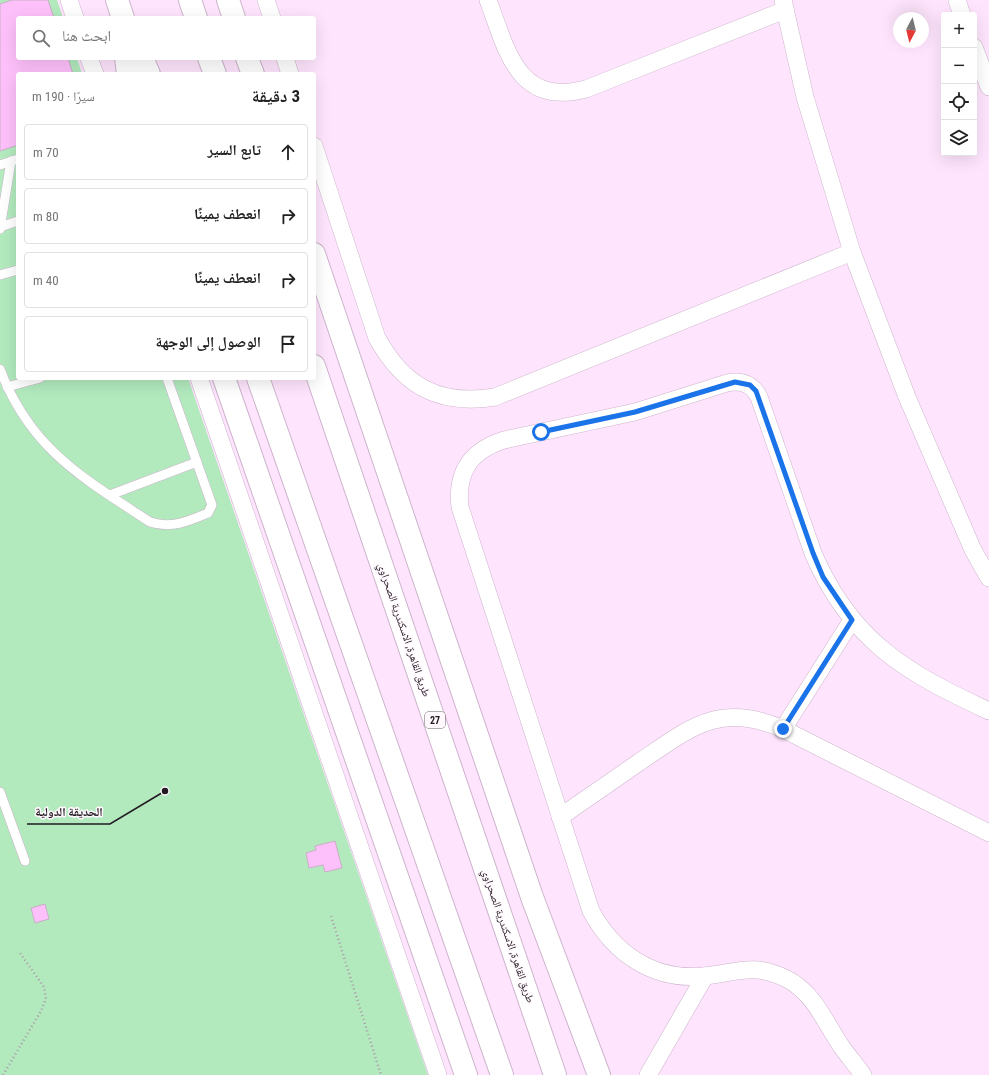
<!DOCTYPE html>
<html lang="ar">
<head>
<meta charset="utf-8">
<style>
	body { margin:0; font-family:"Roboto Condensed","Noto Naskh Arabic",sans-serif; background:#f2f2f2; color:#222; direction:rtl }
	.controls { position:absolute; right:12px; top:12px; display:grid; overflow:hidden; border-radius:4px; box-shadow:0 4px 16px #0002 }
	.controls button { width:36px; height:36px; display:grid; place-items:center; padding:0; border:0; border-bottom:1px solid #e0e0e0; background:#fff; color:#222; font:20px sans-serif }
	.compass { position:absolute; left:893px; top:12px; width:36px; height:36px; border-radius:50%; background:#fff; box-shadow:0 4px 16px #0002; rotate:187deg }
	.stop { position:absolute; width:12px; height:12px; margin:-9px; border:3px solid #1a73e8; border-radius:50%; background:#fff }
	.stop.end { background:#1a73e8; border-color:#fff; box-shadow:0 1px 4px #0008 }
	.list { margin:0; padding:0; list-style:none }
	h2 { display:flex; justify-content:space-between; align-items:center; height:52px; margin:0; padding:0 16px; font-size:17px }
	h2 small { font-size:13px; font-weight:400; color:#767676 }
	.list li { display:grid; grid-template-columns:26px 1fr auto; gap:12px; align-items:center; box-sizing:border-box; height:56px; margin:0 8px 8px; padding:0 8px; border:1px solid #e0e0e0; border-radius:4px }
	.list b { display:block; font-size:15px; white-space:nowrap }
	.list em { font-size:13px; font-style:normal; color:#767676 }
	.icon { flex:none; width:22px; height:22px; fill:none; stroke:currentColor; stroke-width:2; stroke-linecap:round; stroke-linejoin:round }
	.map { position:relative; flex:none; width:989px; height:1075px; overflow:hidden; direction:ltr }
	.search { position:absolute; background:#fff; box-shadow:0 4px 16px #0002; left:16px; top:16px; width:300px; height:44px; display:flex; align-items:center; gap:10px; box-sizing:border-box; padding:0 14px; border-radius:4px; color:#767676; font-size:15px }
	.panel { position:absolute; background:#fff; box-shadow:0 4px 16px #0002; left:16px; top:72px; width:300px; height:308px; border-radius:4px; direction:rtl }
	.map>svg:first-child { display:block }
</style>
</head>
<body>
<div class="map">
<svg width="989" height="1075" viewBox="0 0 989 1075">
	<rect width="100%" height="100%" fill="#fee5fd"/>
	<!-- green -->
	<polygon fill="#b2eabe" points="0,0 57,0 63,18 18,18 18,58 77,58 82,74 18,74 18,378 188,378 428,1075 0,1075"/>
	<!-- building -->
	<g fill="#fec0fa" stroke="#c8afc6">
		<polygon points="12,0 48,0 54,18 18,18 18,58 68,58 73,74 18,74 18,145 0,151 0,4"/>
		<polygon points="335,841 342,868 325,872 323,865 309,868 306,853 316,850 315,846"/>
		<polygon points="45,904 49,919 35,923 31,908"/>
	</g>
	<g fill="none" stroke-linecap="round" stroke-linejoin="round">
		<defs>
			<g id="service">
				<polyline points="0,165 18,159"/>
				<polyline points="0,227 18,221"/>
				<polyline points="0,229 11,161"/>
				<polyline points="0,275 18,270"/>
				<path d="M 0,369 C 30,449 83,478 150,522 C 171,529 189,521 208,513 L 212,505 L 167,378"/>
				<polyline points="7,387 40,378"/>
				<polyline points="110,495 197,462"/>
				<polyline points="0,792 25,861"/>
			</g>
			<g id="minor">
				<polyline points="69,0 75,18"/>
				<polyline points="266,0 272,18"/>
				<path d="M 488,0 C 507,50 517,107 586,89 L 785,10"/>
				<polyline points="783,0 805,97 852,252 907,397 973,550 989,578"/>
				<polyline points="957,0 962,15"/>
				<polyline points="974,47 989,87"/>
				<polyline points="89,58 95,74"/>
				<polyline points="285,58 290,74"/>
				<path d="M 314,146 L 377,338 C 404,387 440,406 495,397 L 852,252"/>
				<polyline points="199,378 438,1075"/>
				<polyline points="783,729 852,620"/>
				<path d="M 560,817 C 586,799 612,781 638,763 C 690,728 719,701 783,729 L 989,833"/>
				<polyline points="648,1075 705,976"/>
				<path d="M 863,1075 C 856,1065 848,1056 841,1046 C 825,1022 814,993 787,979 C 753,962 737,973 704,976 C 654,981 614,954 591,911 L 460,507 C 456,472 470,451 504,440 L 635,412 L 727,383 C 742,380 752,384 759,397 L 813,553 C 850,640 906,673 989,711"/>
			</g>
			<g id="motorway">
				<polyline points="117,0 123,18"/>
				<polyline points="190,0 196,18"/>
				<polyline points="228,0 234,18"/>
				<polyline points="126,58 128,74"/>
				<polyline points="142,58 149,74"/>
				<polyline points="209,58 215,74"/>
				<polyline points="247,58 253,74"/>
				<polyline points="314,254 532,897 599,1075"/>
				<polyline points="314,366 555,1075"/>
				<polyline points="224,378 466,1075"/>
				<polyline points="258,378 502,1075"/>
			</g>
		</defs>
		<!-- service casing -->
		<use href="#service" stroke="#cdb4cc" stroke-width="10"/>
		<!-- minor casing -->
		<use href="#minor" stroke="#cdb4cc" stroke-width="18"/>
		<!-- motorway casing -->
		<use href="#motorway" stroke="#cdb4cc" stroke-width="24"/>
		<!-- path -->
		<g stroke="#ac99ab" stroke-width="2.5" stroke-dasharray="1 3" stroke-linecap="butt">
			<polyline points="331,916 381,1075"/>
			<polyline points="3,1075 41,1011 46,999 44,987 20,953"/>
		</g>
		<!-- service -->
		<use href="#service" stroke="#fff" stroke-width="9"/>
		<!-- minor -->
		<use href="#minor" stroke="#fff" stroke-width="17"/>
		<!-- motorway -->
		<use href="#motorway" stroke="#fff" stroke-width="22"/>
	</g>
	<g fill="none" stroke-linecap="round" stroke-linejoin="round">
		<!-- route -->
		<polyline stroke="#1a73e8" stroke-width="5" points="541,432 635,412 735,382 750,385 756,391 813,553 823,577 852,620 783,729"/>
	</g>
	<g text-anchor="middle" dominant-baseline="central" stroke-width="3" stroke-linejoin="round" paint-order="stroke">
		<!-- shield labels -->
		<rect fill="#fff9fe" stroke="#645d64" stroke-width="1" x="425" y="712" width="20" height="16" rx="3"/>
		<g font-size="10" font-weight="bold" fill="#221a22">
			<text x="435" y="720">27</text>
		</g>
		<!-- street labels -->
		<g font-size="11" fill="#221a22" stroke="#fff9fe">
			<text transform="translate(404 630) rotate(71)">طريق القاهرة, الاسكندرية الصحراوي</text>
			<text transform="translate(508 936) rotate(71)">طريق القاهرة, الاسكندرية الصحراوي</text>
		</g>
	</g>
	<!-- callouts -->
	<path fill="none" stroke="#221a22" stroke-width="1.5" d="M165 791L110 824H27"/>
	<circle fill="#221a22" stroke="#fff9fe" stroke-width="1.5" cx="165" cy="791" r="4"/>
	<g font-size="12" text-anchor="middle" font-weight="bold" fill="#221a22" stroke="#fff9fe" stroke-width="3" stroke-linejoin="round" paint-order="stroke">
		<text x="69" y="816">الحديقة الدولية</text>
	</g>
</svg>
<div class="controls">
<button>+</button>
<button>−</button>
<button><svg class="icon" aria-label="locate" viewBox="0 0 24 24"><circle cx="12" cy="12" r="6"/><path d="M12 2v4M12 18v4M2 12h4M18 12h4"/></svg></button>
<button><svg class="icon" aria-label="layers" viewBox="0 0 24 24"><path d="M12 4l9 5-9 5-9-5zM3 14l9 5 9-5"/></svg></button>
</div>
<svg class="compass" viewBox="-18 -18 36 36"><path d="M0-13l5 13h-10z" fill="#e53935"/><path d="M0 13l5-13h-10z" fill="#767676"/></svg>
<div class="stop" style="left:541px;top:432px"></div>
<div class="stop end" style="left:783px;top:729px"></div>
<div class="search"><svg class="icon" aria-label="search" viewBox="0 0 24 24"><circle cx="10" cy="10" r="6"/><path d="M15 15l6 6"/></svg>ابحث هنا</div>
<section class="panel">
<h2>3 دقيقة<small>سيرًا · 190 m</small></h2>
<ul class="list">
<li><svg class="icon" aria-label="ahead" viewBox="0 0 24 24"><path d="M12 20V5M6 11l6-6 6 6"/></svg><div><b>تابع السير</b></div><em>70 m</em></li>
<li><svg class="icon" aria-label="right" viewBox="0 0 24 24"><path d="M7 20v-9h11M14 6l5 5-5 5"/></svg><div><b>انعطف يمينًا</b></div><em>80 m</em></li>
<li><svg class="icon" aria-label="right" viewBox="0 0 24 24"><path d="M7 20v-9h11M14 6l5 5-5 5"/></svg><div><b>انعطف يمينًا</b></div><em>40 m</em></li>
<li><svg class="icon" aria-label="arrive" viewBox="0 0 24 24"><path d="M6 21V4h12l-3 4 3 4H6"/></svg><div><b>الوصول إلى الوجهة</b></div></li>
</ul>
</section>
</div>
</body>
</html>
